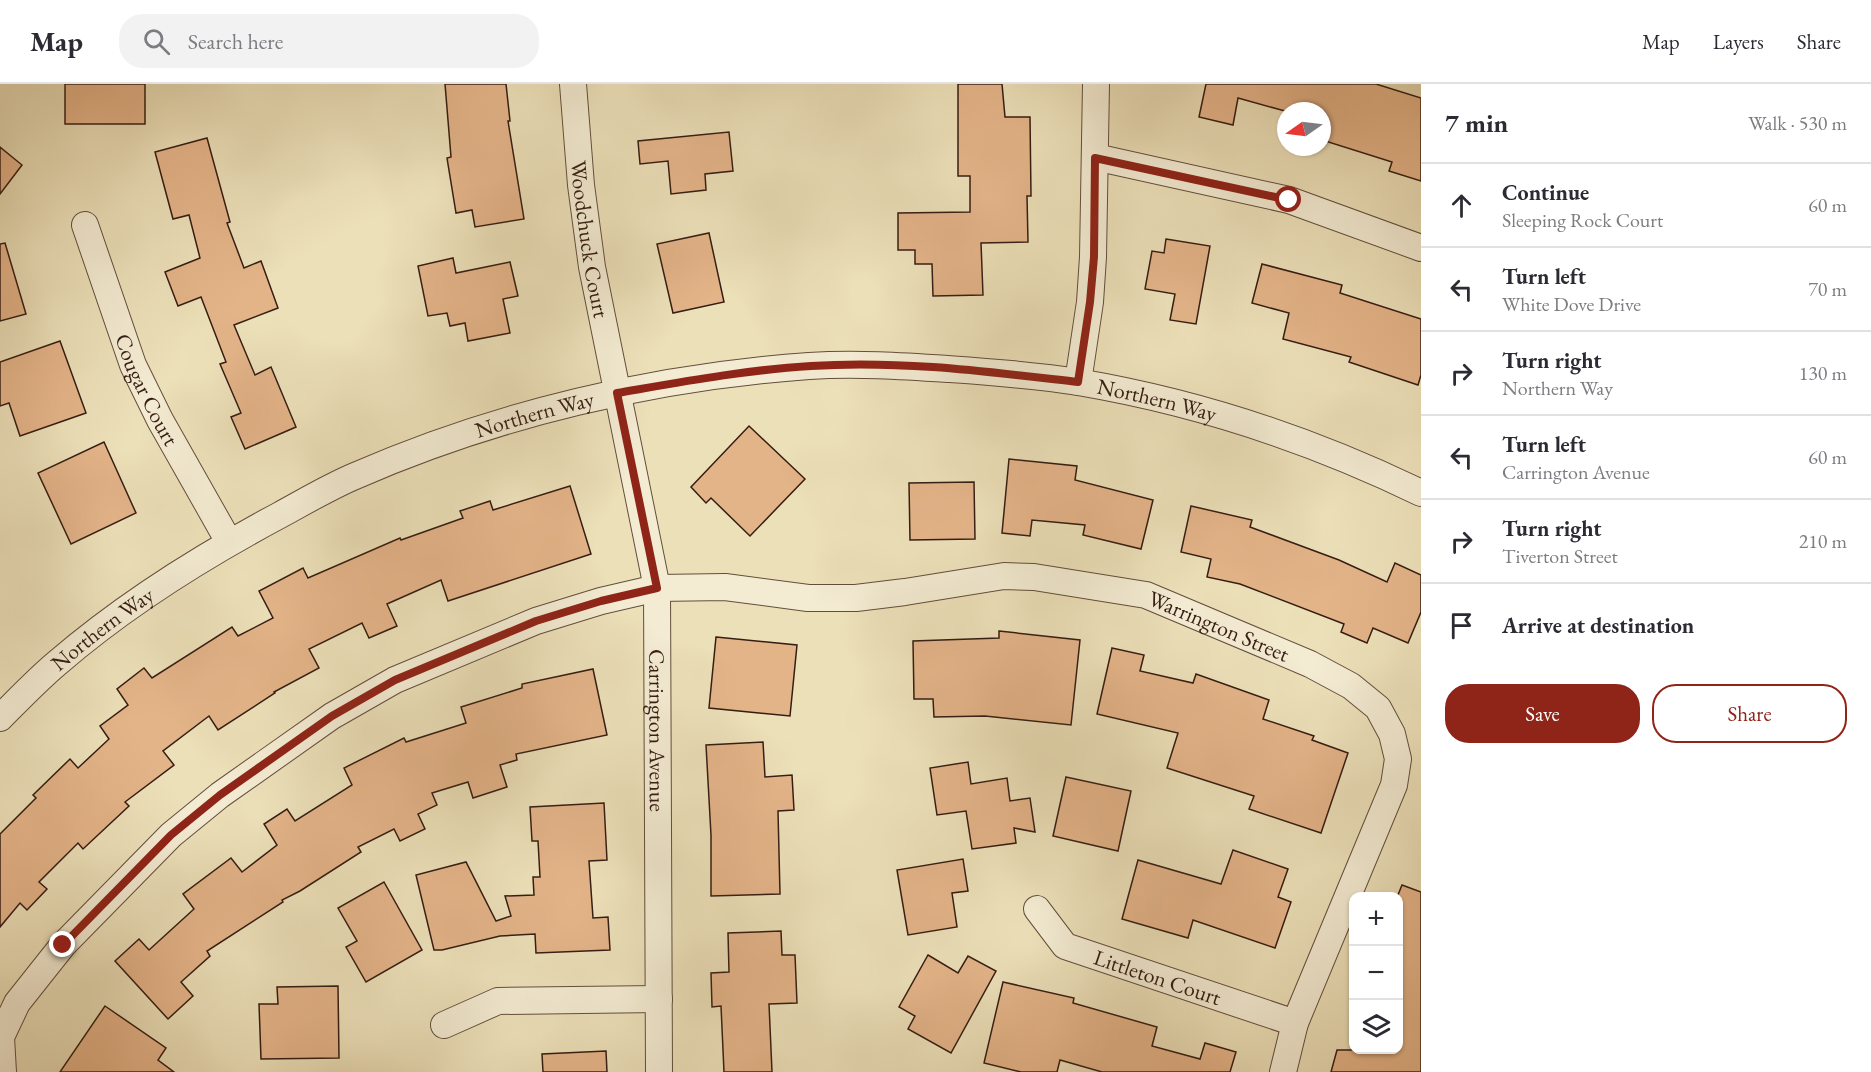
<!DOCTYPE html>
<html lang="en">
<head>
<meta charset="utf-8">
<style>
	body { margin:0; font-family:"EB Garamond",serif; background:#f2f2f3; color:#2b2b33 }
	.controls { position:absolute; right:18px; bottom:18px; display:grid; overflow:hidden; border-radius:12px; box-shadow:0 2px 4px #0004 }
	.controls button { width:54px; height:54px; display:grid; place-items:center; padding:0; border:0; border-bottom:2px solid #e1e1e2; background:#fff; color:#2b2b33; font:30px sans-serif }
	.compass { position:absolute; left:1277px; top:18px; width:54px; height:54px; border-radius:50%; background:#fff; box-shadow:0 2px 4px #0004; rotate:256deg }
	.stop { position:absolute; width:18px; height:18px; margin:-14px; border:4px solid #8f2418; border-radius:50%; background:#fff }
	.stop.end { background:#8f2418; border-color:#fff; box-shadow:0 2px 6px #0008 }
	.list { margin:0; padding:0; list-style:none }
	h2 { display:flex; justify-content:space-between; align-items:center; height:78px; margin:0; padding:0 24px; font-size:26px }
	h2 small { font-size:20px; font-weight:400; color:#7c7c81 }
	.list li { display:grid; grid-template-columns:39px 1fr auto; gap:18px; align-items:center; box-sizing:border-box; height:84px; padding:0 24px; border-top:2px solid #e1e1e2 }
	.list b { display:block; font-size:22px; white-space:nowrap }
	.list p { margin:0; font-size:20px; white-space:nowrap; color:#7c7c81 }
	.list em { font-size:20px; font-style:normal; color:#7c7c81 }
	.actions { display:flex; gap:12px; padding:18px 24px }
	.actions a { flex:1; padding:14px 0; border:2px solid #8f2418; border-radius:24px; text-align:center; font-size:21px; color:#8f2418 }
	.actions .main { background:#8f2418; color:#fff }
	.icon { flex:none; width:33px; height:33px; fill:none; stroke:currentColor; stroke-width:2; stroke-linecap:round; stroke-linejoin:round }
	.map { position:relative; flex:none; width:1421px; height:988px; overflow:hidden }
	header { display:flex; align-items:center; gap:36px; box-sizing:border-box; height:84px; padding:0 30px; background:#fff; border-bottom:2px solid #e1e1e2 }
	header strong { font-size:28px }
	nav { display:flex; gap:33px; margin-inline-start:auto; font-size:21px }
	.search { width:420px; height:54px; background:#f2f2f3; display:flex; align-items:center; gap:15px; box-sizing:border-box; padding:0 21px; border-radius:24px; color:#7c7c81; font-size:22px }
	main { display:flex }
	aside { flex:1; background:#fff }
	.map>svg:first-child { display:block }
</style>
</head>
<body>
<header>
<strong>Map</strong>
<div class="search"><svg class="icon" aria-label="search" viewBox="0 0 24 24"><circle cx="10" cy="10" r="6"/><path d="M15 15l6 6"/></svg>Search here</div>
<nav><a>Map</a><a>Layers</a><a>Share</a></nav>
</header>
<main>
<div class="map">
<svg width="1421" height="988" viewBox="0 0 1421 988">
	<rect width="100%" height="100%" fill="#ece0b9"/>
	<filter id="stains"><feTurbulence type="fractalNoise" baseFrequency=".00333" numOctaves="4"/><feColorMatrix values="0 0 0 0 .2 0 0 0 0 .09 0 0 0 0 .02 0 0 0 .5 -.17"/></filter>
	<radialGradient id="worn" r=".72"><stop offset=".6" stop-color="#630" stop-opacity="0"/><stop offset="1" stop-color="#630" stop-opacity=".3"/></radialGradient>
	<!-- building -->
	<g fill="#e4b489" stroke="#351d13" stroke-width="1.5">
		<rect x="65" y="0" width="80" height="40"/>
		<polygon points="445,0 506,0 510,37 508,37 524,135 475,143 472,126 456,129 447,74 451,73"/>
		<polygon points="958,0 1002,0 1005,33 1030,33 1031,112 1027,112 1028,158 981,159 983,211 933,212 932,180 915,180 915,166 898,166 898,129 970,128 970,92 958,92"/>
		<polygon points="1206,0 1376,0 1421,14 1421,97 1389,87 1392,78 1322,56 1322,27 1285,27 1238,14 1233,41 1199,33"/>
		<polygon points="729,48 733,87 705,90 706,106 671,110 668,77 640,80 638,57"/>
		<polygon points="207,54 230,138 227,139 244,184 261,177 278,224 234,241 255,291 271,283 296,343 245,365 231,333 241,329 220,280 226,278 201,213 178,222 165,188 200,174 189,131 173,135 155,68"/>
		<polygon points="0,63 22,81 0,110"/>
		<polygon points="709,149 724,218 673,229 657,160"/>
		<polygon points="1166,155 1210,162 1196,240 1170,236 1175,210 1145,205 1152,167 1164,169"/>
		<polygon points="5,159 26,230 0,237 0,160"/>
		<polygon points="453,174 456,189 510,178 518,212 503,215 510,249 468,257 465,239 450,242 447,229 428,232 418,182"/>
		<polygon points="1262,180 1342,201 1340,209 1421,235 1421,291 1418,301 1349,278 1351,273 1283,255 1289,229 1252,219"/>
		<polygon points="60,257 86,329 20,352 9,319 0,322 0,278"/>
		<polygon points="749,342 805,395 750,452 711,414 706,419 691,403"/>
		<polygon points="104,358 136,429 71,460 38,389"/>
		<polygon points="1009,375 1077,382 1075,396 1153,416 1141,465 1083,451 1085,441 1032,436 1030,452 1002,449"/>
		<polygon points="974,398 975,455 910,456 909,399"/>
		<polygon points="570,402 591,470 448,517 441,496 387,520 397,542 369,554 362,539 309,565 319,584 274,608 275,609 218,646 209,632 163,667 174,681 125,718 129,722 83,765 78,759 39,798 47,805 27,826 20,819 0,843 0,750 36,714 33,711 70,675 78,684 109,655 100,642 128,621 117,605 144,584 152,594 232,543 238,552 273,534 259,507 303,484 308,494 400,454 401,456 463,434 460,427 490,417 493,426"/>
		<polygon points="1191,422 1252,436 1250,443 1339,476 1387,498 1395,479 1421,491 1421,528 1408,559 1373,544 1367,559 1341,548 1344,540 1240,500 1207,493 1211,475 1181,468"/>
		<polygon points="999,547 1080,556 1071,641 985,632 934,633 933,615 914,615 913,557 999,554"/>
		<polygon points="716,553 797,561 790,632 709,624"/>
		<polygon points="1112,564 1144,571 1140,587 1193,599 1196,590 1269,616 1263,635 1314,652 1312,656 1348,669 1321,749 1249,725 1254,712 1167,684 1178,649 1097,630"/>
		<polygon points="593,585 607,651 516,670 517,676 500,681 507,703 473,714 468,698 432,709 437,721 418,730 425,745 400,757 394,745 358,763 361,768 300,807 282,816 283,818 207,867 210,872 181,898 193,912 168,935 115,877 139,855 149,866 194,825 183,810 231,774 242,788 277,761 264,740 287,725 295,737 352,701 344,684 404,654 406,658 466,639 461,623 522,604 522,600"/>
		<polygon points="763,658 765,693 792,691 794,726 778,727 780,810 711,812 711,751 706,661"/>
		<polygon points="968,678 971,700 1007,694 1010,717 1030,714 1035,748 1014,744 1016,759 972,765 966,727 937,731 930,684"/>
		<polygon points="1066,693 1131,707 1118,767 1053,752"/>
		<polygon points="604,719 607,776 589,777 593,834 608,833 610,866 536,869 535,850 500,852 442,866 434,866 416,791 466,778 496,837 511,832 505,812 534,811 533,793 540,793 538,757 532,757 530,723"/>
		<polygon points="1233,766 1288,785 1278,813 1291,818 1275,864 1193,836 1188,854 1122,835 1138,776 1221,800"/>
		<polygon points="963,775 968,807 952,809 957,843 908,851 897,786"/>
		<polygon points="384,798 422,866 366,898 346,863 357,857 338,824"/>
		<polygon points="1402,801 1421,808 1421,988 1331,988 1337,966 1398,966 1398,811"/>
		<polygon points="781,847 782,871 795,871 797,919 769,920 772,988 724,988 721,922 712,923 711,889 729,888 728,849"/>
		<polygon points="928,871 958,889 968,872 996,887 951,969 908,945 915,932 899,923"/>
		<polygon points="1003,898 1074,914 1073,919 1157,943 1152,962 1200,975 1205,959 1236,968 1230,988 1102,988 1060,976 1057,988 1021,988 984,979"/>
		<polygon points="338,902 339,974 261,975 259,920 278,920 277,903"/>
		<polygon points="105,922 166,964 158,976 174,988 60,988"/>
		<polygon points="606,967 607,988 543,988 542,970"/>
	</g>
	<g fill="none" stroke-linecap="round" stroke-linejoin="round">
		<defs>
			<g id="minor">
				<path id="s1" d="M 573,0 L 581,101 L 592,183 L 657,504 L 659,988"/>
				<polyline points="1095,73 1289,116 1421,164"/>
				<path id="s2" d="M 85,141 L 133,281 L 160,336 L 229,458"/>
				<polyline points="1078,298 1090,218 1093,173 1096,0"/>
				<path id="s3" d="M 0,634 C 18,616 36,597 56,580 C 123,522 201,473 280,431 C 304,418 329,403 355,392 C 497,330 654,293 809,282 C 855,279 902,282 948,285 C 991,288 1035,291 1078,298 C 1196,318 1314,357 1421,409"/>
				<path id="s4" d="M 1037,825 L 1065,862 L 1295,939"/>
				<polyline points="444,941 498,917 659,915"/>
				<path id="s5" d="M 3,988 L 1,953 L 17,919 L 63,861 L 171,751 L 220,711 L 332,632 L 395,596 L 536,537 L 601,517 L 657,504 L 725,503 L 808,514 L 856,514 L 905,508 L 1004,492 L 1034,493 L 1146,511 L 1310,580 L 1351,602 L 1378,624 L 1392,650 L 1398,675 L 1394,701 L 1295,939 L 1283,988"/>
			</g>
		</defs>
		<!-- minor casing -->
		<use href="#minor" stroke="#634e3c" stroke-width="28"/>
		<!-- minor -->
		<use href="#minor" stroke="#f3ebd2" stroke-width="26"/>
	</g>
	<g fill="none" stroke-linecap="round" stroke-linejoin="round">
		<!-- route -->
		<path stroke="#8f2418" stroke-width="8" d="M 63,861 L 171,751 L 220,711 L 332,632 L 395,596 L 536,537 L 601,517 L 657,504 L 617,309 C 681,298 745,286 811,282 C 900,276 990,288 1078,298 L 1090,218 L 1094,173 L 1095,74 L 1289,116"/>
	</g>
	<g text-anchor="middle" dominant-baseline="central" stroke-width="5" stroke-linejoin="round" paint-order="stroke">
		<!-- street labels -->
		<g font-size="22" fill="#351d13" stroke="#f3ebd2">
			<text stroke="none"><textPath href="#s1" startOffset="156">Woodchuck Court</textPath></text>
			<text stroke="none"><textPath href="#s2" startOffset="176">Cougar Court</textPath></text>
			<text stroke="none"><textPath href="#s3" startOffset="1252">Northern Way</textPath></text>
			<text stroke="none"><textPath href="#s3" startOffset="622">Northern Way</textPath></text>
			<text stroke="none"><textPath href="#s5" startOffset="1424">Warrington Street</textPath></text>
			<text stroke="none"><textPath href="#s3" startOffset="136">Northern Way</textPath></text>
			<text stroke="none"><textPath href="#s1" startOffset="654">Carrington Avenue</textPath></text>
			<text stroke="none"><textPath href="#s4" startOffset="144">Littleton Court</textPath></text>
		</g>
	</g>
	<rect width="100%" height="100%" filter="url(#stains)"/>
	<rect width="100%" height="100%" fill="url(#worn)"/>
</svg>
<div class="controls">
<button>+</button>
<button>−</button>
<button><svg class="icon" aria-label="layers" viewBox="0 0 24 24"><path d="M12 4l9 5-9 5-9-5zM3 14l9 5 9-5"/></svg></button>
</div>
<svg class="compass" viewBox="-18 -18 36 36"><path d="M0-13l5 13h-10z" fill="#e53935"/><path d="M0 13l5-13h-10z" fill="#7c7c81"/></svg>
<div class="stop" style="left:1289px;top:116px"></div>
<div class="stop end" style="left:63px;top:861px"></div>
</div>
<aside>
<h2>7 min<small>Walk · 530 m</small></h2>
<ul class="list">
<li><svg class="icon" aria-label="ahead" viewBox="0 0 24 24"><path d="M12 20V5M6 11l6-6 6 6"/></svg><div><b>Continue</b><p>Sleeping Rock Court</p></div><em>60 m</em></li>
<li><svg class="icon" aria-label="left" viewBox="0 0 24 24"><path d="M17 20v-9H6M10 6l-5 5 5 5"/></svg><div><b>Turn left</b><p>White Dove Drive</p></div><em>70 m</em></li>
<li><svg class="icon" aria-label="right" viewBox="0 0 24 24"><path d="M7 20v-9h11M14 6l5 5-5 5"/></svg><div><b>Turn right</b><p>Northern Way</p></div><em>130 m</em></li>
<li><svg class="icon" aria-label="left" viewBox="0 0 24 24"><path d="M17 20v-9H6M10 6l-5 5 5 5"/></svg><div><b>Turn left</b><p>Carrington Avenue</p></div><em>60 m</em></li>
<li><svg class="icon" aria-label="right" viewBox="0 0 24 24"><path d="M7 20v-9h11M14 6l5 5-5 5"/></svg><div><b>Turn right</b><p>Tiverton Street</p></div><em>210 m</em></li>
<li><svg class="icon" aria-label="arrive" viewBox="0 0 24 24"><path d="M6 21V4h12l-3 4 3 4H6"/></svg><div><b>Arrive at destination</b></div></li>
</ul>
<div class="actions"><a class="main">Save</a><a>Share</a></div>
</aside>
</main>
</body>
</html>
